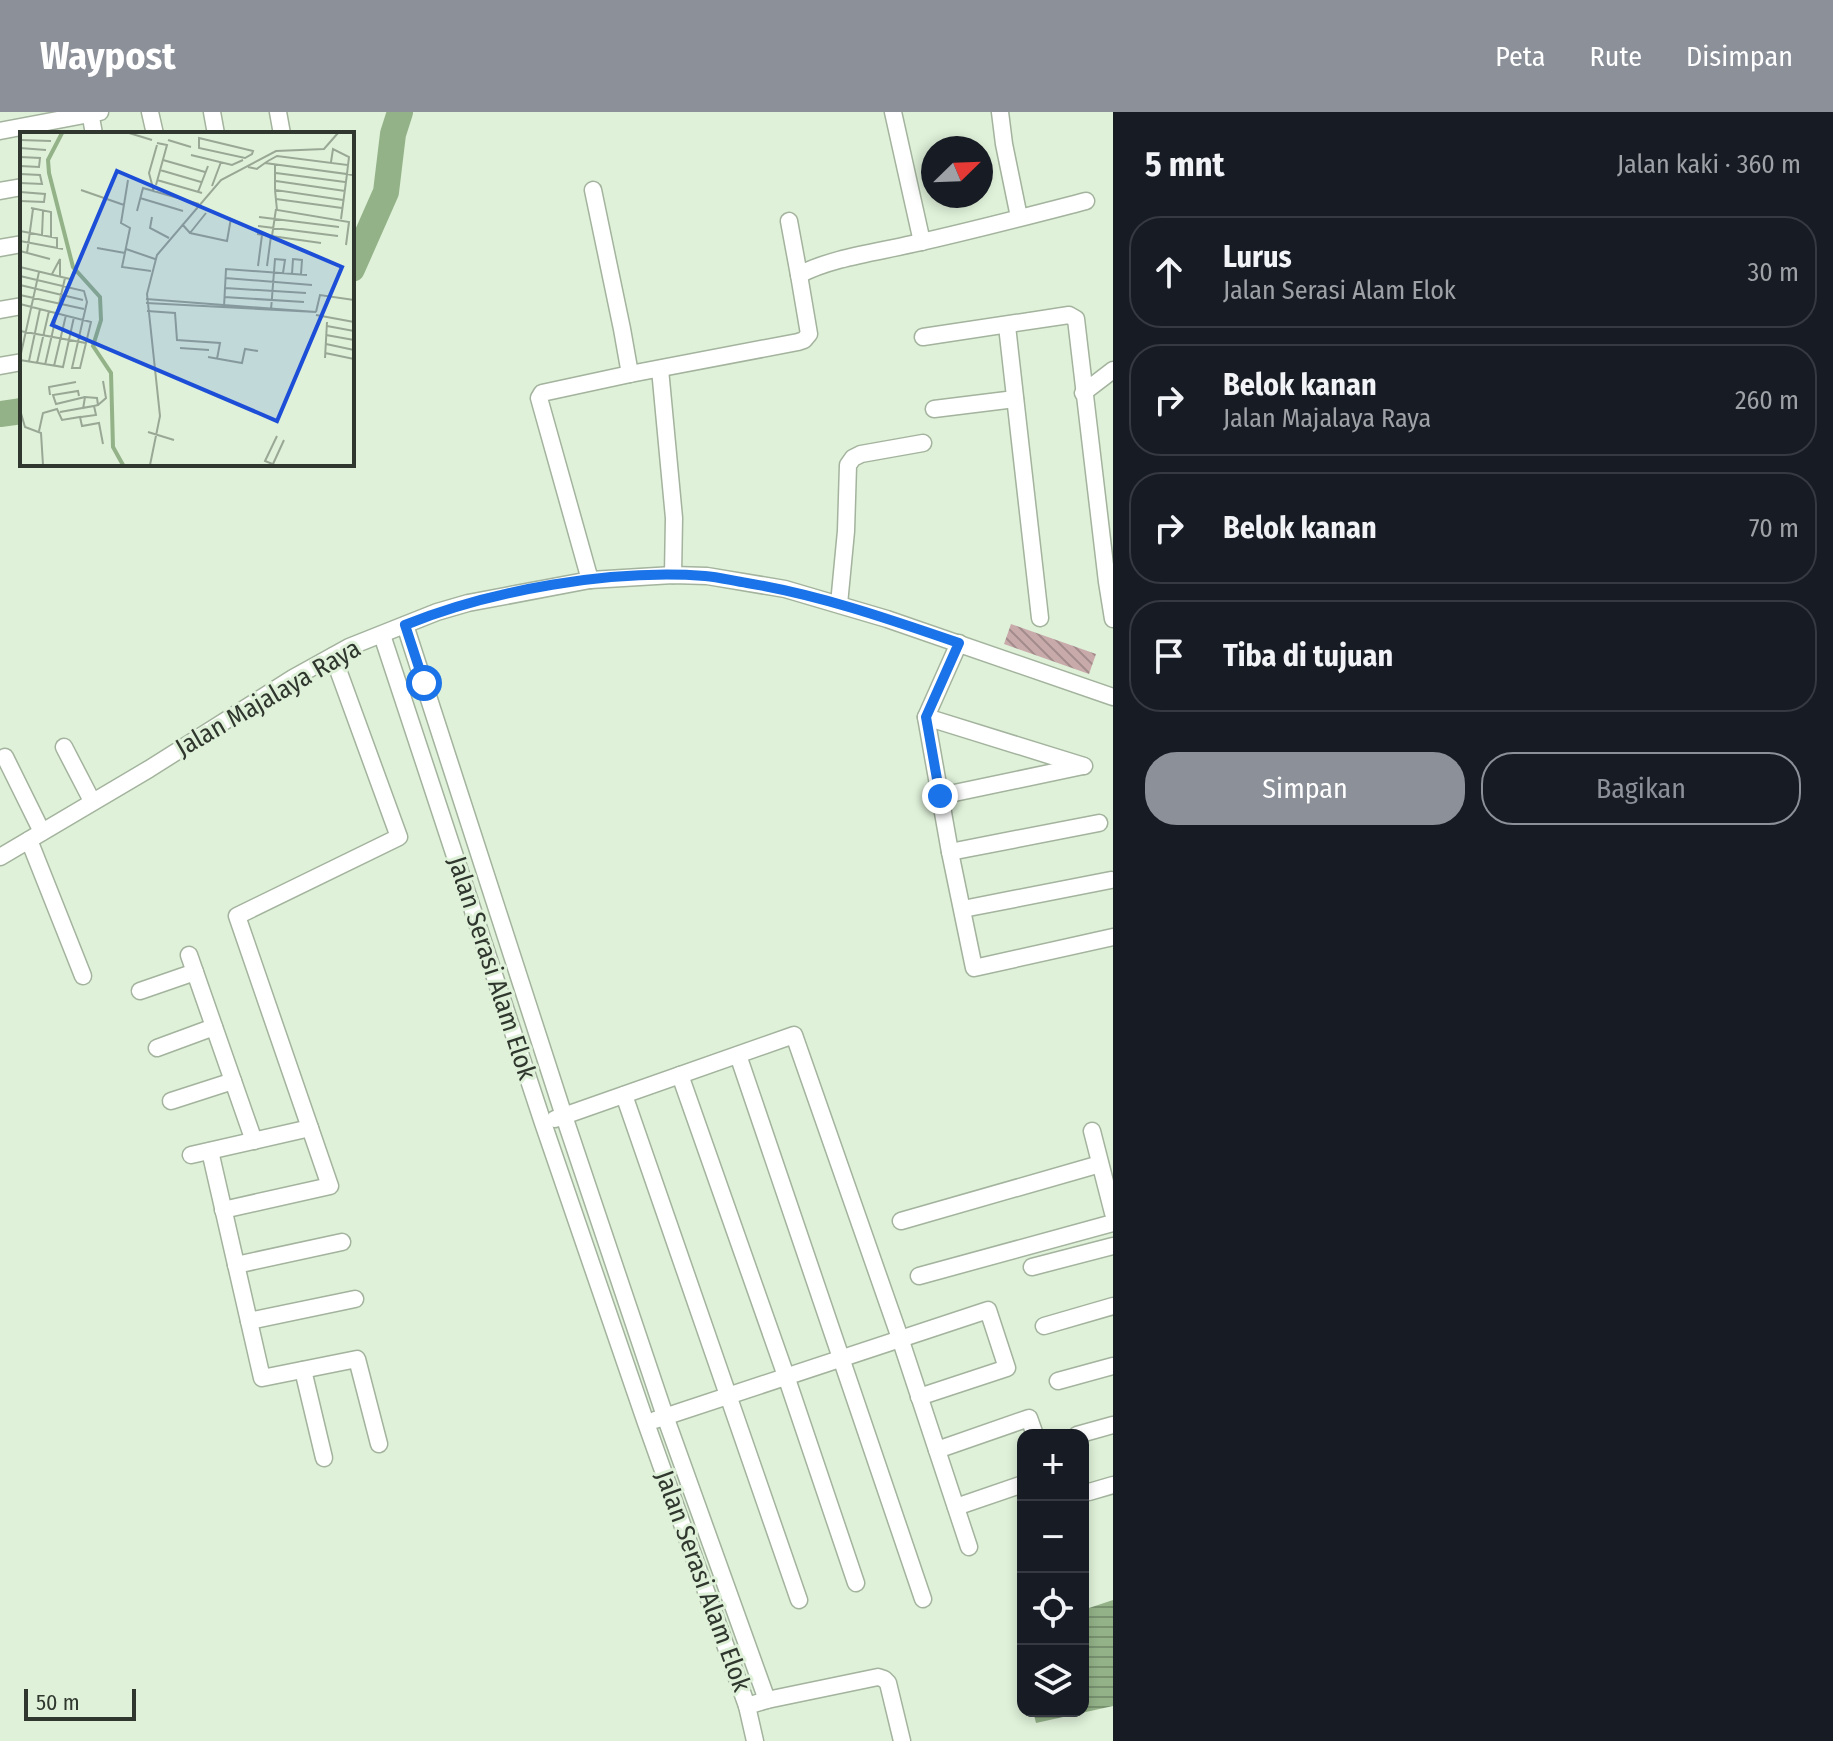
<!DOCTYPE html>
<html lang="id">
<head>
<meta charset="utf-8">
<style>
	body { margin:0; font-family:"Fira Sans Condensed",sans-serif; background:#20242c; color:#f1f3f6 }
	.controls { position:absolute; right:24px; bottom:24px; display:grid; overflow:hidden; border-radius:16px; box-shadow:0 4px 12px #0003 }
	.controls button { width:72px; height:72px; display:grid; place-items:center; padding:0; border:0; border-bottom:2px solid #363941; background:#171b24; color:#f1f3f6; font:40px sans-serif }
	.compass { position:absolute; left:921px; top:24px; width:72px; height:72px; border-radius:50%; background:#171b24; box-shadow:0 4px 12px #0003; rotate:67deg }
	.scale { position:absolute; left:24px; bottom:20px; width:112px; box-sizing:border-box; padding-left:8px; border:4px solid #30372e; border-top:0; font-size:22px; line-height:28px; white-space:nowrap; color:#30372e; -webkit-text-stroke:6px #dff1d9; paint-order:stroke }
	.stop { position:absolute; width:24px; height:24px; margin:-18px; border:6px solid #1a73e8; border-radius:50%; background:#fff }
	.stop.end { background:#1a73e8; border-color:#fff; box-shadow:0 2px 8px #0008 }
	.list { margin:0; padding:0; list-style:none }
	h2 { display:flex; justify-content:space-between; align-items:center; height:104px; margin:0; padding:0 32px; font-size:34px }
	h2 small { font-size:26px; font-weight:400; color:#9ea1a6 }
	.list li { display:grid; grid-template-columns:52px 1fr auto; gap:24px; align-items:center; box-sizing:border-box; height:112px; margin:0 16px 16px; padding:0 16px; border:2px solid #363941; border-radius:32px }
	.list b { display:block; font-size:30px; white-space:nowrap }
	.list p { margin:0; font-size:26px; white-space:nowrap; color:#9ea1a6 }
	.list em { font-size:26px; font-style:normal; color:#9ea1a6 }
	.actions { display:flex; gap:16px; padding:24px 32px }
	.actions a { flex:1; padding:18px 0; border:2px solid #8c9099; border-radius:32px; text-align:center; font-size:28px; color:#8c9099 }
	.actions .main { background:#8c9099; color:#fff }
	.icon { flex:none; width:44px; height:44px; fill:none; stroke:currentColor; stroke-width:2; stroke-linecap:round; stroke-linejoin:round }
	.map { position:relative; flex:none; width:1113px; height:1629px; overflow:hidden }
	header { display:flex; align-items:center; gap:48px; box-sizing:border-box; height:112px; padding:0 40px; background:#8c9099; color:#fff }
	header strong { font-size:38px }
	nav { display:flex; gap:44px; margin-inline-start:auto; font-size:28px }
	main { display:flex }
	aside { flex:1; background:#171b24 }
	.map>svg:first-child { display:block }
</style>
</head>
<body>
<header>
<strong>Waypost</strong>
<nav><a>Peta</a><a>Rute</a><a>Disimpan</a></nav>
</header>
<main>
<div class="map">
<svg width="1113" height="1629" viewBox="0 0 1113 1629">
	<defs>
		<pattern id="water-rules" width="6" height="5" patternUnits="userSpaceOnUse" patternTransform="scale(2)"><rect width="6" height="5" fill="#93b288"/><path d="M0 2.5h6" fill="none" stroke="#789270"/></pattern>
		<pattern id="building-back-hatch" width="6" height="6" patternUnits="userSpaceOnUse" patternTransform="scale(2)"><rect width="6" height="6" fill="#c8aaab"/><path d="M-1 5l2 2M0 0l6 6M5-1l2 2" fill="none" stroke="#a38b8c"/></pattern>
	</defs>
	<rect width="100%" height="100%" fill="#dff1d9"/>
	<!-- water -->
	<polygon fill="url(#water-rules)" points="1113,1488 1113,1594 1036,1611 1033,1599 1083,1599 1083,1498"/>
	<g fill="none" stroke-linecap="round" stroke-linejoin="round">
		<!-- river -->
		<g stroke="#93b288" stroke-width="26">
			<polyline points="352,157 386,80 393,22 400,0"/>
			<polyline points="0,302 22,299"/>
		</g>
	</g>
	<!-- building -->
	<polygon fill="url(#building-back-hatch)" points="1011,512 1096,542 1089,562 1004,532"/>
	<g fill="none" stroke-linecap="round" stroke-linejoin="round">
		<defs>
			<g id="minor">
				<polyline points="90,0 94,22"/>
				<polyline points="150,0 155,22"/>
				<polyline points="212,0 216,22"/>
				<polyline points="278,0 282,22"/>
				<polyline points="893,0 922,130"/>
				<polyline points="1000,0 1004,32 1019,105"/>
				<polyline points="0,19 100,0"/>
				<polyline points="593,78 622,217 630,262"/>
				<polyline points="0,79 22,75"/>
				<polyline points="789,109 799,163"/>
				<polyline points="0,136 22,132"/>
				<polyline points="0,198 22,194"/>
				<polyline points="1007,214 1040,506"/>
				<polyline points="923,225 1069,203 1076,207 1107,470 1113,507"/>
				<polyline points="0,254 22,250"/>
				<polyline points="660,257 674,406 673,463"/>
				<polyline points="1083,281 1113,258"/>
				<polyline points="934,297 1015,287"/>
				<path d="M 590,468 L 539,286 L 542,281 L 630,262 L 798,230 L 804,228 L 809,222 L 799,163 C 830,146 878,140 912,132 C 971,119 1028,104 1086,89"/>
				<polyline points="839,492 846,419 848,353 853,346 861,342 923,331"/>
				<polyline points="382,523 543,1011 646,1311 747,1594 767,1588 665,1304 564,1004 405,513"/>
				<polyline points="959,531 926,605 950,740 974,856 1113,825"/>
				<polyline points="926,605 1084,654"/>
				<polyline points="64,635 92,689"/>
				<polyline points="5,645 42,720"/>
				<polyline points="940,684 1083,654"/>
				<polyline points="29,728 83,864"/>
				<polyline points="950,740 1099,711"/>
				<polyline points="0,745 149,657 293,566 349,535 437,500 468,491 590,468 673,463 707,464 785,477 887,507 1113,585"/>
				<polyline points="963,797 1111,768"/>
				<polyline points="189,843 254,1029"/>
				<polyline points="140,879 195,860"/>
				<polyline points="157,936 214,915"/>
				<polyline points="738,943 923,1487"/>
				<polyline points="680,963 786,1264 856,1471"/>
				<polyline points="624,983 799,1488"/>
				<polyline points="171,989 233,969"/>
				<polyline points="555,1007 794,923 900,1226 969,1435"/>
				<polyline points="1092,1019 1113,1101"/>
				<polyline points="210,1039 262,1266 357,1247 379,1332"/>
				<polyline points="191,1043 310,1016"/>
				<polyline points="223,1098 330,1074 237,804 399,725 333,544"/>
				<polyline points="901,1109 1100,1052"/>
				<polyline points="236,1153 342,1130"/>
				<polyline points="1032,1155 1113,1134"/>
				<polyline points="919,1164 1113,1111"/>
				<polyline points="249,1209 355,1187"/>
				<polyline points="1044,1214 1113,1194"/>
				<polyline points="303,1258 324,1346"/>
				<polyline points="1058,1269 1113,1254"/>
				<polyline points="655,1308 988,1198 1007,1256 919,1285"/>
				<polyline points="1077,1323 1113,1313"/>
				<polyline points="937,1338 1029,1306 1035,1323"/>
				<polyline points="1089,1380 1113,1373"/>
				<polyline points="956,1395 1023,1372"/>
				<polyline points="767,1588 878,1565 884,1567 888,1571 902,1629"/>
				<polyline points="747,1594 755,1629"/>
			</g>
		</defs>
		<!-- minor casing -->
		<use href="#minor" stroke="#a3b39d" stroke-width="19"/>
		<!-- minor -->
		<use href="#minor" stroke="#fff" stroke-width="16"/>
	</g>
	<g fill="none" stroke-linecap="round" stroke-linejoin="round">
		<!-- route -->
		<path stroke="#1a73e8" stroke-width="10" d="M 424,571 L 405,513 C 491,478 611,457 705,464 C 719,465 733,469 747,471 C 820,483 889,507 959,531 L 926,605 L 940,684"/>
	</g>
	<g text-anchor="middle" dominant-baseline="central" stroke-width="6" stroke-linejoin="round" paint-order="stroke">
		<!-- street labels -->
		<g font-size="26" fill="#30372e" stroke="#dff1d9">
			<text transform="translate(268 586) rotate(-30)">Jalan Majalaya Raya</text>
			<text transform="translate(492 856) rotate(72)">Jalan Serasi Alam Elok</text>
			<text transform="translate(703 1469) rotate(70)">Jalan Serasi Alam Elok</text>
		</g>
	</g>
	<!-- overview -->
	<g transform="translate(20 20)">
		<rect width="334" height="334" fill="#dff1d9"/>
		<path fill="none" stroke="#93b288" stroke-width="4" d="M 42,1 L 28,28 L 29,41 L 53,135 L 80,165 L 81,188 L 73,214 L 91,241 L 93,315 L 103,333"/>
		<path fill="none" stroke="#99a795" stroke-width="2" d="M 109,1 L 132,8M 179,6 L 233,19 L 232,22 L 225,26 L 179,16 ZM 0,8 L 31,9M 148,8 L 171,15M 0,16 L 26,18M 171,23 L 212,33 L 223,28M 0,25 L 20,26 L 19,35 L 0,34M 143,28 L 185,40M 311,30 L 313,17 L 329,25 L 328,33M 255,32 L 255,58 L 323,68M 228,35 L 237,37 L 238,36 L 245,31 L 248,29 L 257,24 L 328,33 L 327,42 L 245,31M 140,38 L 181,50M 256,41 L 325,50M 0,42 L 20,43 L 22,52 L 0,51M 108,48 L 101,91 L 110,96 L 102,135 L 131,139M 137,48 L 182,61M 256,49 L 325,59M 136,53 L 147,13 L 137,11M 192,54 L 201,30M 61,58 L 104,73M 255,58 L 257,78 L 329,90 L 326,113M 334,59 L 334,84M 0,60 L 25,62 L 24,70 L 0,69M 134,60 L 129,41 L 137,13M 178,60 L 188,34M 120,66 L 163,79M 256,67 L 322,76M 11,76 L 31,80 L 31,105M 117,79 L 123,56 L 179,72M 132,85 L 130,96 L 149,106M 239,85 L 319,95M 321,87 L 327,42 L 332,43M 162,92 L 170,101 L 207,109 L 211,86M 238,94 L 318,104M 0,99 L 37,106 L 37,116M 170,101 L 186,81M 237,102 L 301,111M 22,103 L 23,79M 252,104 L 256,77M 0,109 L 43,117M 77,116 L 105,121M 106,117 L 135,127M 0,119 L 30,127M 7,121 L 13,77M 238,134 L 242,103M 247,134 L 251,104M 0,135 L 50,147M 32,142 L 40,127 L 40,144M 272,142 L 273,127 L 282,128 L 281,142M 0,144 L 64,159 L 67,170 L 52,236 L 60,236 L 66,211M 205,146 L 292,153M 0,153 L 63,168M 205,156 L 286,161M 0,163 L 64,177M 204,165 L 284,170M 126,171 L 296,180 L 126,167M 0,172 L 71,190 L 66,211 L 0,199M 204,175 L 206,137 L 287,143M 251,178 L 255,127 L 265,128 L 263,141M 127,179 L 155,181 L 157,208 L 200,211 L 197,227M 296,180 L 300,163 L 334,168M 296,183 L 334,190M 307,194 L 334,199M 306,203 L 334,208M 306,212 L 334,218M 160,216 L 189,218M 305,221 L 334,227M 188,225 L 222,231 L 225,217 L 238,219M 0,226 L 19,140M 305,226 L 307,190M 0,228 L 43,235 L 54,185M 9,229 L 20,177M 17,231 L 29,179M 25,233 L 45,146M 34,234 L 46,183M 30,263 L 29,255 L 56,250M 59,264 L 58,259 L 33,263 L 36,272 L 65,265M 78,273 L 86,266 L 83,249M 63,277 L 65,265 L 77,266 L 78,273 L 74,274M 0,278 L 5,295 L 21,301 L 23,333M 40,280 L 74,274 L 76,283 L 61,285M 19,299 L 23,281 L 37,277 L 42,288 L 60,285 L 62,294 L 79,291 L 83,312M 128,300 L 154,308M 253,332 L 264,308M 130,333 L 140,284 L 127,162 L 137,123 L 201,48 L 256,19 L 304,17 L 318,1M 255,333 L 245,329 L 257,304"/>
		<path fill="#1d4ed8" fill-opacity="0.15" stroke="#1d4ed8" stroke-width="4" d="M 97,39 L 322,135 L 257,289 L 32,193 Z"/>
		<rect width="334" height="334" fill="none" stroke="#30372e" stroke-width="4"/>
	</g>
</svg>
<div class="controls">
<button>+</button>
<button>−</button>
<button><svg class="icon" aria-label="locate" viewBox="0 0 24 24"><circle cx="12" cy="12" r="6"/><path d="M12 2v4M12 18v4M2 12h4M18 12h4"/></svg></button>
<button><svg class="icon" aria-label="layers" viewBox="0 0 24 24"><path d="M12 4l9 5-9 5-9-5zM3 14l9 5 9-5"/></svg></button>
</div>
<svg class="compass" viewBox="-18 -18 36 36"><path d="M0-13l5 13h-10z" fill="#e53935"/><path d="M0 13l5-13h-10z" fill="#9ea1a6"/></svg>
<div class="scale">50 m</div>
<div class="stop" style="left:424px;top:571px"></div>
<div class="stop end" style="left:940px;top:684px"></div>
</div>
<aside>
<h2>5 mnt<small>Jalan kaki · 360 m</small></h2>
<ul class="list">
<li><svg class="icon" aria-label="ahead" viewBox="0 0 24 24"><path d="M12 20V5M6 11l6-6 6 6"/></svg><div><b>Lurus</b><p>Jalan Serasi Alam Elok</p></div><em>30 m</em></li>
<li><svg class="icon" aria-label="right" viewBox="0 0 24 24"><path d="M7 20v-9h11M14 6l5 5-5 5"/></svg><div><b>Belok kanan</b><p>Jalan Majalaya Raya</p></div><em>260 m</em></li>
<li><svg class="icon" aria-label="right" viewBox="0 0 24 24"><path d="M7 20v-9h11M14 6l5 5-5 5"/></svg><div><b>Belok kanan</b></div><em>70 m</em></li>
<li><svg class="icon" aria-label="arrive" viewBox="0 0 24 24"><path d="M6 21V4h12l-3 4 3 4H6"/></svg><div><b>Tiba di tujuan</b></div></li>
</ul>
<div class="actions"><a class="main">Simpan</a><a>Bagikan</a></div>
</aside>
</main>
</body>
</html>
